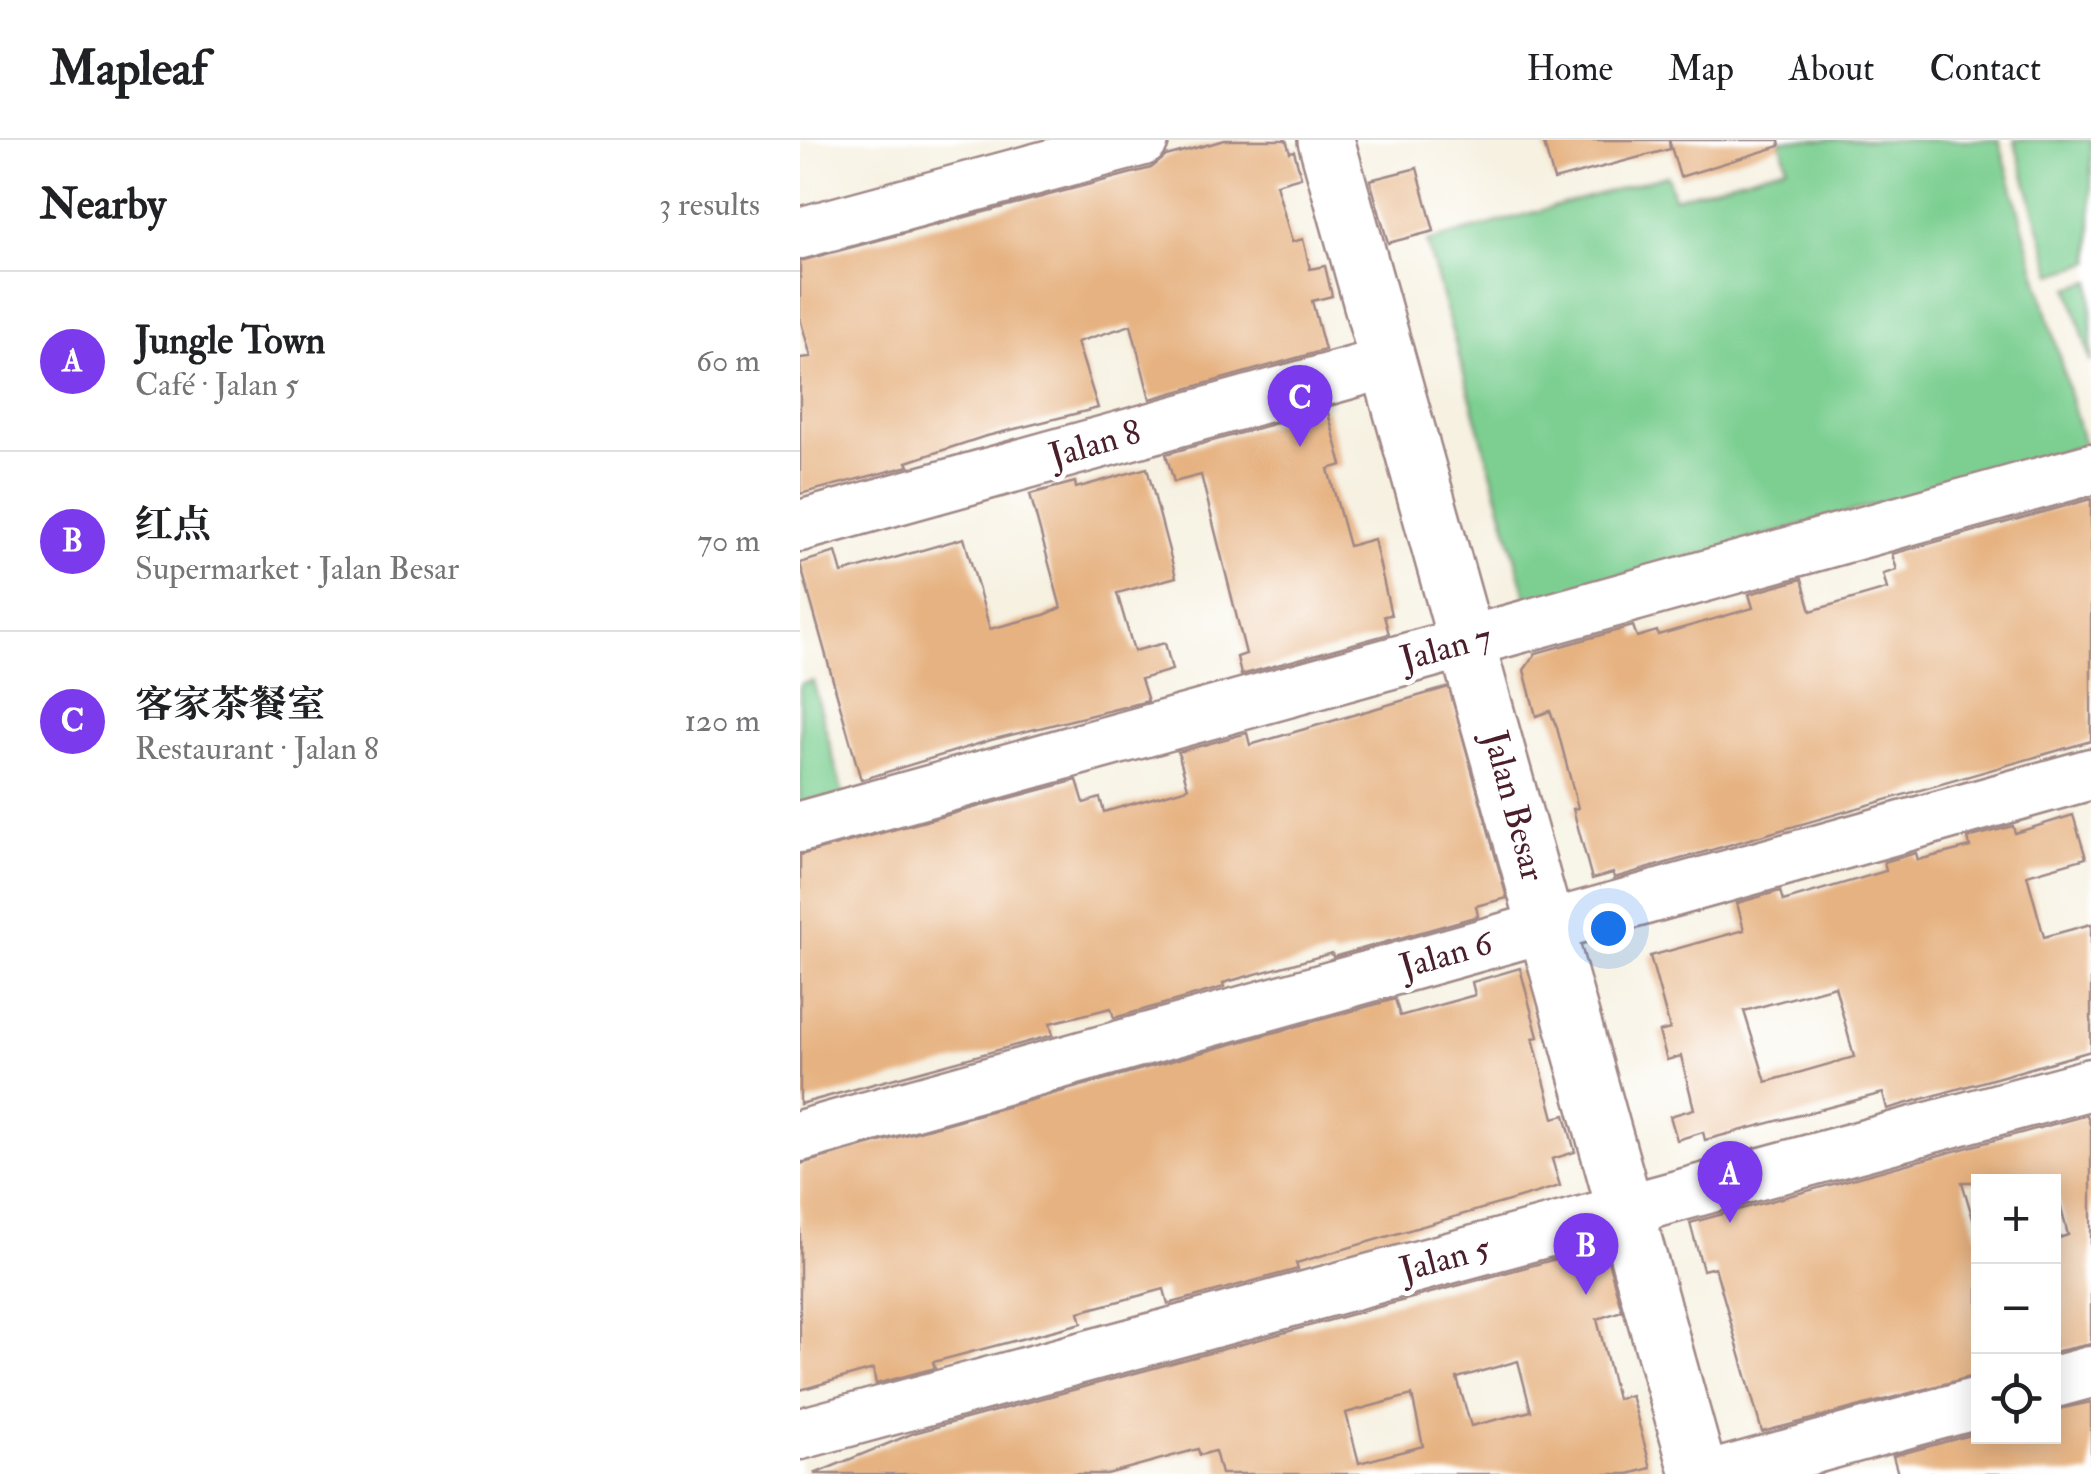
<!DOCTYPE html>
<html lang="en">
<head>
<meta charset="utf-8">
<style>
	body { margin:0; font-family:"IM FELL Double Pica","Noto Serif SC",serif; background:#f2f2f2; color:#202124 }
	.controls { position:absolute; right:30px; bottom:30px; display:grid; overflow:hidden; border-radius:0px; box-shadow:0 5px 25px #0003 }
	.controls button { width:90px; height:90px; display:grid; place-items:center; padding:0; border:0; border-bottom:2px solid #e0e0e0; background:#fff; color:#202124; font:50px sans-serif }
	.you { position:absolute; left:808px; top:788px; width:35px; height:35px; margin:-25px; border:8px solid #fff; border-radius:50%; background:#1a73e8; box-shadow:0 0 0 15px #1a73e833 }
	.badge { display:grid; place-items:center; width:65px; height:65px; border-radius:50%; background:#7c3aed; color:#fff; font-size:32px; font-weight:700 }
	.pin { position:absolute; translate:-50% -82px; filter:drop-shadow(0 2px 5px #0008) }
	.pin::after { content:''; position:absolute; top:52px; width:35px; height:30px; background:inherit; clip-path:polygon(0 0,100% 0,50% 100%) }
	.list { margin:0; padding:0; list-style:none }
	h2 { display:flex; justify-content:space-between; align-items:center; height:130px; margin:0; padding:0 40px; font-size:42px }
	h2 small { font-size:32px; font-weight:400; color:#757577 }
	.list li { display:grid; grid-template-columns:65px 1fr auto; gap:30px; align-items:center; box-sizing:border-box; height:180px; padding:0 40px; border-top:2px solid #e0e0e0 }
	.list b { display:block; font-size:38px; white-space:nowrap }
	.list p { margin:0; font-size:32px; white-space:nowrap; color:#757577 }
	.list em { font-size:32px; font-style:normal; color:#757577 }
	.icon { flex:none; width:55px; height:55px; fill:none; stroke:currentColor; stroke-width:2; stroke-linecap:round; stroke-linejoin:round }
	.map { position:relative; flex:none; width:1291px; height:1334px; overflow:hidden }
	header { display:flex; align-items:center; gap:60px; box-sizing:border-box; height:140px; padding:0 50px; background:#fff; border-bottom:2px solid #e0e0e0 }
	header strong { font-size:48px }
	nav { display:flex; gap:55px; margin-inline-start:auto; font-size:35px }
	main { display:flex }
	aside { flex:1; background:#fff }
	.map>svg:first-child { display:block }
</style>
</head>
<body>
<header>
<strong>Mapleaf</strong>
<nav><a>Home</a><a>Map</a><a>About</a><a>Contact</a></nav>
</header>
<main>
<aside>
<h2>Nearby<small>3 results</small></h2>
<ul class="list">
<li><span class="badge">A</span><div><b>Jungle Town</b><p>Café · Jalan 5</p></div><em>60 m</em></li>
<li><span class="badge">B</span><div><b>红点</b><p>Supermarket · Jalan Besar</p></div><em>70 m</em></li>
<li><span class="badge">C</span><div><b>客家茶餐室</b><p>Restaurant · Jalan 8</p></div><em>120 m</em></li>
</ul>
</aside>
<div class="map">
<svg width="1291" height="1334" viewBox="0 0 1291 1334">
	<rect width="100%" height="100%" fill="#fff"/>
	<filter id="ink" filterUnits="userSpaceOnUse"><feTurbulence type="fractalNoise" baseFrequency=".01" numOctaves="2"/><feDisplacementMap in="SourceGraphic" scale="20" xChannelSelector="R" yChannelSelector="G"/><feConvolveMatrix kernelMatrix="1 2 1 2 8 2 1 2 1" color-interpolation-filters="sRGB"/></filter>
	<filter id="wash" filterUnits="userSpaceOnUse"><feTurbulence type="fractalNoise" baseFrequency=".0048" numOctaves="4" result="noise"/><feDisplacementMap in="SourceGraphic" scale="40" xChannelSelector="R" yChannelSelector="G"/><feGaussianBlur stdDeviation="2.25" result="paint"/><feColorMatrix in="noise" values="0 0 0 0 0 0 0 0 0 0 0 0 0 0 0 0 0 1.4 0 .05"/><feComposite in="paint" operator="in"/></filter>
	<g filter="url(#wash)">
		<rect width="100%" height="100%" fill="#f6f1e1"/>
		<!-- green -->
		<g fill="#7ccf91" stroke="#63775e" stroke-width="2.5">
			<polygon points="980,0 1199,0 1284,306 728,463 627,102 867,35 874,58 987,26"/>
			<polygon points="1214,0 1291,0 1291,122 1253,134"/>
			<polygon points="1291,141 1291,223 1269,148"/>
			<polygon points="13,541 43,655 0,667 0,544"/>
		</g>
		<g id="blocks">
			<!-- building -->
			<g fill="#e6b281" fill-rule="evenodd">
				<polygon points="425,0 486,0 490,12 494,11 501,37 476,44 492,102 503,99 510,129 525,126 532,156 512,161 525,210 350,259 331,185 277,202 298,268 183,297 107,322 109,326 0,354 0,218 11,217 0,178 0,121 351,28 366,16"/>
				<polygon points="743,0 869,0 870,9 754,40"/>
				<polygon points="869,0 979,0 980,6 880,37"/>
				<polygon points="617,28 634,91 588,103 570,40"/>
				<polygon points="527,269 542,325 528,329 536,359 549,406 574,399 591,475 584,476 589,494 441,535 437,517 446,514 401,335 374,342 366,314"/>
				<polygon points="347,328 376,437 317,453 334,511 365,503 372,530 341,539 348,561 191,600 61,640 0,423 36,412 42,433 164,398 190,489 244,475 261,468 230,354 275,342 276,348"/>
				<polygon points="1291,359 1291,601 814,738 813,733 792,739 773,669 778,668 757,588 750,571 736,576 724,530 736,513 833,486 837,497 857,491 858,495 953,468 949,454 1002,439 1011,471 1087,449 1083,434 1097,430 1092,414"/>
				<polygon points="649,547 707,758 676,766 678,776 533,817 532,813 423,843 424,847 314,878 311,868 250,883 253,895 0,964 0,715 277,640 284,663 300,658 304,672 388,648 378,612 447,593 450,605"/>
				<path d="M 1273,675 L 1286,718 L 1227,735 L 1244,797 L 1291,784 L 1291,911 L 1087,969 L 1083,953 L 905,1000 L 903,992 L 877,1000 L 870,976 L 894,969 L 881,916 L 867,920 L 859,892 L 870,889 L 850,816 L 944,790 L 937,763 L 980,751 L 983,761 L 1086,731 L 1084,722 L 1116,713 L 1118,720 L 1170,707 L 1168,698 L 1213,686 L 1215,693 ZM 1035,846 L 1054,917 L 966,942 L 944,871 Z"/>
				<polygon points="720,828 738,897 733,898 754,978 765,975 775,1012 752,1019 760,1046 496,1123 498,1129 368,1164 364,1149 279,1172 282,1183 133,1222 135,1228 76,1244 73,1229 0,1250 0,1024 595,859 600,876 675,855 672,842"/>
				<polygon points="1287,975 1291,988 1291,1204 1254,1212 1254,1100 1268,1095 1254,1042 1162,1042 1178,1096 1178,1235 962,1292 915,1127 903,1130 890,1083"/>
				<path d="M 804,1106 L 822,1171 L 797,1179 L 817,1259 L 831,1255 L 851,1328 L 829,1334 L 421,1334 L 415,1311 L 400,1315 L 398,1309 L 307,1334 L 14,1334 L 114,1293 ZM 718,1221 L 731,1271 L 671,1286 L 657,1238 ZM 612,1255 L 623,1306 L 559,1323 L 546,1273 Z"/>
				<polygon points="1291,1262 1291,1334 1098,1334 1093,1316 1178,1293 1178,1296 1254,1296 1254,1270"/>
			</g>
		</g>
	</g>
	<g filter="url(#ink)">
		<use href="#blocks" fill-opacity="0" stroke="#a08886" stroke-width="2.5"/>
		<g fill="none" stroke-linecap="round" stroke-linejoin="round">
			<defs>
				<g id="minor">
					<polyline points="0,93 343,0"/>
					<polyline points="0,386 590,222"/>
					<polyline points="0,687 1291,329"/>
					<polyline points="0,996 1291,634"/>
					<polyline points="1254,1242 1291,1232"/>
					<polyline points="0,1294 1291,944"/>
					<polyline points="919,1334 1178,1263"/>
				</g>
				<path id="major" d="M 526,0 C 654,444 777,889 899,1334"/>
			</defs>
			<!-- minor casing -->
			<use href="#minor" stroke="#a08886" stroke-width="55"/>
			<!-- major casing -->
			<use href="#major" stroke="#a08886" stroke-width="60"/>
			<!-- minor -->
			<use href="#minor" stroke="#fff" stroke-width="50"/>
			<!-- major -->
			<use href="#major" stroke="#fff" stroke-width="55"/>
		</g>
	</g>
	<g text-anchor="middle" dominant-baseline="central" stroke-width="10" stroke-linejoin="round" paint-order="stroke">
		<!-- street labels -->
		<g font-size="35" fill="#4a1f2b" stroke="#fff">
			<text transform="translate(295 304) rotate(-16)">Jalan 8</text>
			<text transform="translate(646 508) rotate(-15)">Jalan 7</text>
			<text transform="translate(714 666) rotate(75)">Jalan Besar</text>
			<text transform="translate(646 815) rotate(-16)">Jalan 6</text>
			<text transform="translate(645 1119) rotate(-15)">Jalan 5</text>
		</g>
	</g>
</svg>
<div class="controls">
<button>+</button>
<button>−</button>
<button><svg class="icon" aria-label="locate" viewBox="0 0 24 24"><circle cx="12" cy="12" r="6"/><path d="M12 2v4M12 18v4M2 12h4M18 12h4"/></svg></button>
</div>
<div class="you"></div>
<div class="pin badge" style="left:930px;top:1083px">A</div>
<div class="pin badge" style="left:786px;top:1155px">B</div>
<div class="pin badge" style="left:500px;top:307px">C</div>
</div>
</main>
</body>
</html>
